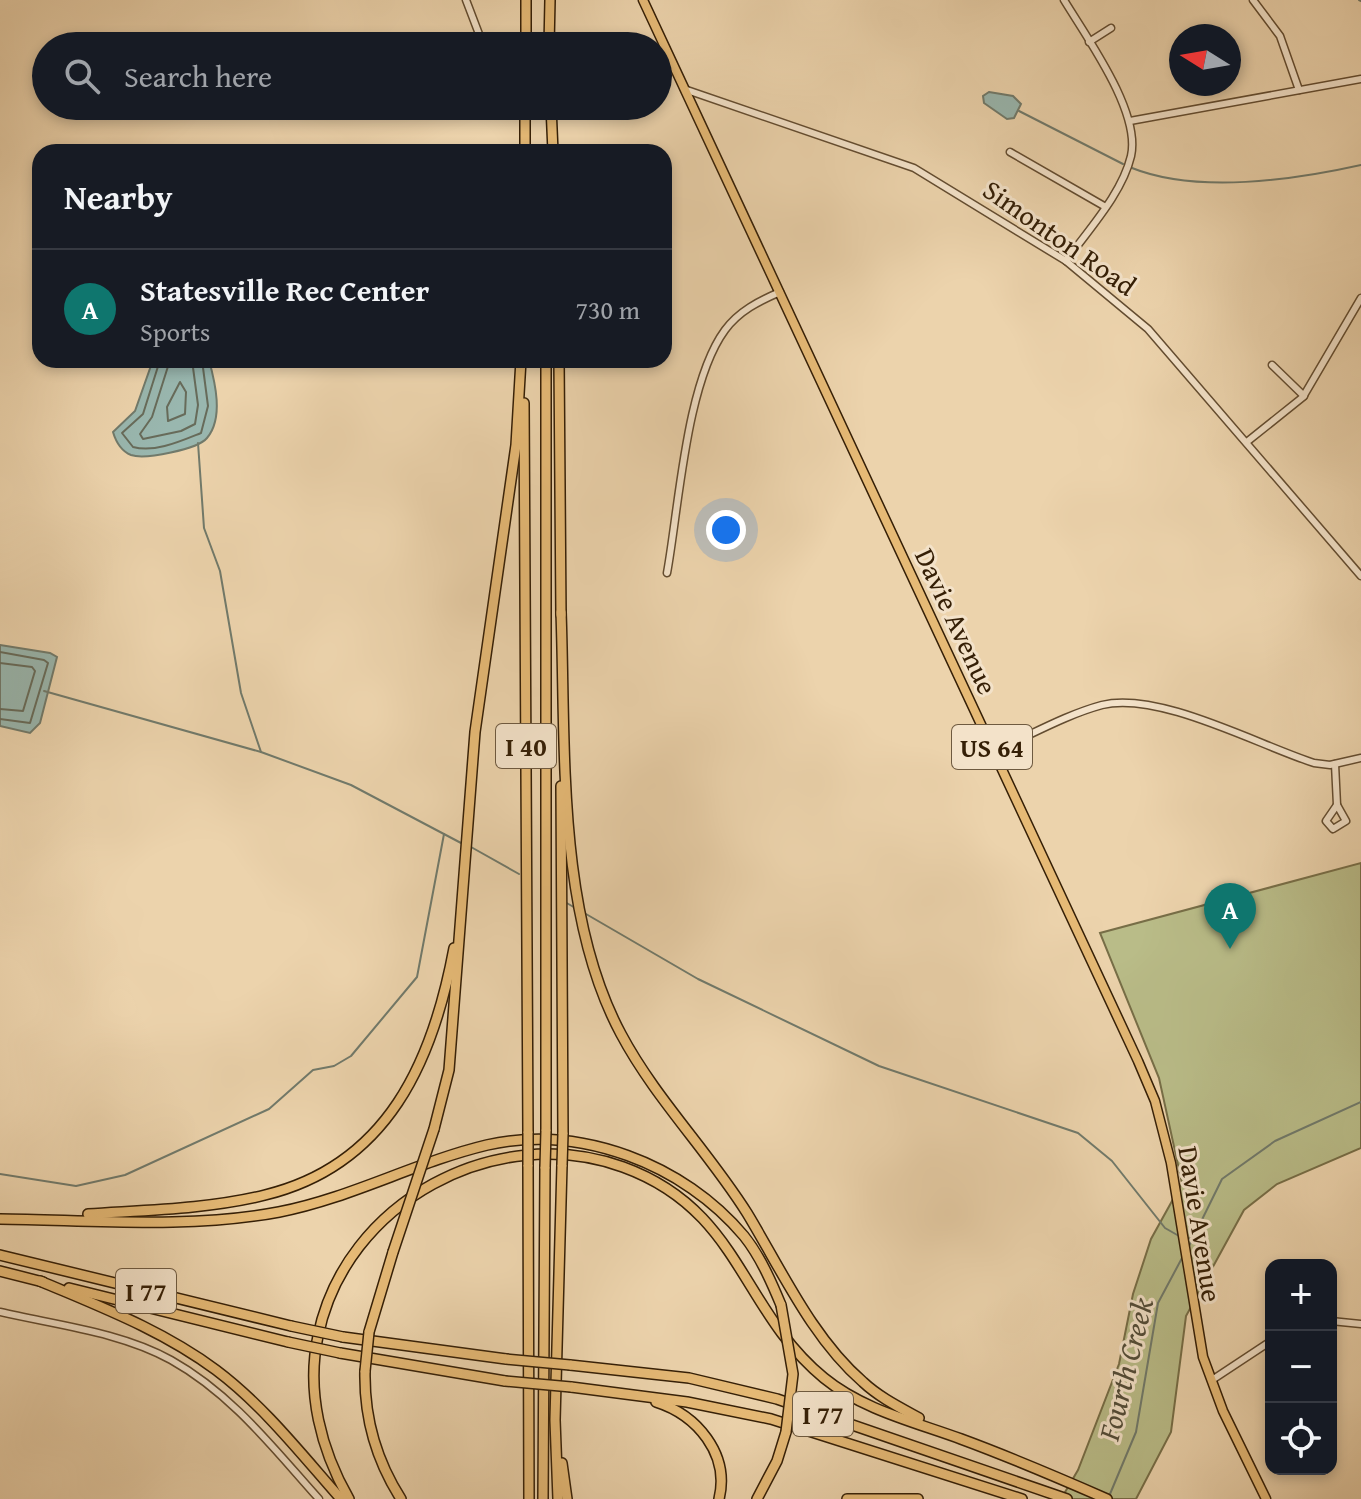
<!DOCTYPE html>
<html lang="en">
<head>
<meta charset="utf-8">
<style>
	body { margin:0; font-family:"Gentium Book Plus",serif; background:#20242c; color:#f1f3f6 }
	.controls { position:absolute; right:24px; bottom:24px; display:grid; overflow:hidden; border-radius:16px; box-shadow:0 4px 12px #0003 }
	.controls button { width:72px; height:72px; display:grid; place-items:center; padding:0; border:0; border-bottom:2px solid #363941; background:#171b24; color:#f1f3f6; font:40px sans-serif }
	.compass { position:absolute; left:1169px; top:24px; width:72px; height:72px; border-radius:50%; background:#171b24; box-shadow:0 4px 12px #0003; rotate:281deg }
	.you { position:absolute; left:726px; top:530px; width:28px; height:28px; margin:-20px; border:6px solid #fff; border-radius:50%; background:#1a73e8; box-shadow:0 0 0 12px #1a73e833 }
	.badge { display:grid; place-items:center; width:52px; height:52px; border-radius:50%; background:#0f766e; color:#fff; font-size:26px; font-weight:700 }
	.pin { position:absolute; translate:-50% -66px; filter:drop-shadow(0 2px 4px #0008) }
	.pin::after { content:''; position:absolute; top:42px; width:28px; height:24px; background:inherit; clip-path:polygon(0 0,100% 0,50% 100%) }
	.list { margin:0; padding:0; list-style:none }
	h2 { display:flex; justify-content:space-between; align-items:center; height:104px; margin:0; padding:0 32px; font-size:34px }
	h2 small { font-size:26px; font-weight:400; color:#9ea1a6 }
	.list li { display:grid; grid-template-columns:52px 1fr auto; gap:24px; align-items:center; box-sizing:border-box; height:120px; padding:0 32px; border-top:2px solid #363941 }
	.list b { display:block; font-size:30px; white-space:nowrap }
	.list p { margin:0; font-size:26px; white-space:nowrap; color:#9ea1a6 }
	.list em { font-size:26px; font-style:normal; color:#9ea1a6 }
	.icon { flex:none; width:44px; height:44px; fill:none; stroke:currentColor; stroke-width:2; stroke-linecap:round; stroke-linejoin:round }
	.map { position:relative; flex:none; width:1361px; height:1499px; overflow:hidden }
	.search { position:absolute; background:#171b24; box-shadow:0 4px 12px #0003; left:32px; top:32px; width:640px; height:88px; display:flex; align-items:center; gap:20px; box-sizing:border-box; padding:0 28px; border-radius:44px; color:#9ea1a6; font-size:30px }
	.panel { position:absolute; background:#171b24; box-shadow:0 4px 12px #0003; left:32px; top:144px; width:640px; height:224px; border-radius:24px }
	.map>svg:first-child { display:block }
</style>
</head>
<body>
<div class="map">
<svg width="1361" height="1499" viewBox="0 0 1361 1499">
	<rect width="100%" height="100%" fill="#ecd3ac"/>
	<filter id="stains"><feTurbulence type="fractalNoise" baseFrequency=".0025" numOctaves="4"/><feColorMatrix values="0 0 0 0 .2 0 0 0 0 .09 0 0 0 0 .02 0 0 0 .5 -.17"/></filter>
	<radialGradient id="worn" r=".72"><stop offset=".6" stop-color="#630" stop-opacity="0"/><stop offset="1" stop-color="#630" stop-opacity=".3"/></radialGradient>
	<!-- green -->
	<polygon fill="#b9bc88" stroke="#776e47" stroke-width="2" points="1361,863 1361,1148 1277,1184 1244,1210 1186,1316 1171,1432 1136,1499 1061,1499 1078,1470 1119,1364 1133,1294 1151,1239 1182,1183 1159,1078 1100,933"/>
	<!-- water -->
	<g fill="#99b7af" stroke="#717a6b" stroke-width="2">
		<polygon points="989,92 1013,96 1021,104 1014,118 1007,119 984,103 983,96"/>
		<path d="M 153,360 L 209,360 C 215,382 224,418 207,438 C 198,449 145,460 131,455 C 121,451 116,442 113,432 L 135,411 Z"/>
		<polygon points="0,645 50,653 57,657 40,723 30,733 0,726"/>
	</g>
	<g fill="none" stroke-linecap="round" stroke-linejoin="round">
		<!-- shore -->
		<g stroke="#676b5a" stroke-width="2">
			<path d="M 160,360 L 143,414 L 122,433 L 133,447 C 155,453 181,441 201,433 L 208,406 L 202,360"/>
			<polyline points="170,360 152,417 140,434 143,439 181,431 195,424 198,405 192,360"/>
			<polygon points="180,382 186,392 185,414 168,421 167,407"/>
			<polyline points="0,652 44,660 48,663 30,723 0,719"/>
			<polyline points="0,663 32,667 35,671 23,711 0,709"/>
		</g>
		<!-- stream -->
		<g stroke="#717a6b" stroke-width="2">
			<polyline points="1359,0 1361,1"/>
			<polyline points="1019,111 1123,164"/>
			<path d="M 1132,168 C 1197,194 1294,180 1361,165"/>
			<polyline points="198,443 204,528 220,571 241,693 261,752"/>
			<polyline points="44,691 261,752 351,785 461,843"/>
			<polyline points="471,847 519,874"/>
			<polyline points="565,902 577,909"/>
			<polyline points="586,914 698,979 879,1066 1078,1133 1112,1161 1165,1228 1179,1236"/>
			<polyline points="0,1174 76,1186 125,1175 269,1109 313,1070 334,1066 351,1056 417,977 444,834"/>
			<polyline points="1185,1238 1193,1239"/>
			<polyline points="1189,1246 1222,1179 1275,1141 1361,1102"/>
			<polyline points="1110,1494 1136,1432 1158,1303 1182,1258"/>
		</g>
		<defs>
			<g id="minor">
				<polyline points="466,0 479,34"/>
				<path d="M 1064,0 C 1087,38 1141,112 1131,156 C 1122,194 1088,230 1066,261"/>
				<polyline points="1253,0 1280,36 1299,90"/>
				<polyline points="1089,42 1111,28"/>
				<polyline points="684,89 914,168 1066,261 1148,329 1361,576"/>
				<polyline points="1130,121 1361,79"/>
				<polyline points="1010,152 1104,206"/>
				<polyline points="1272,365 1304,396"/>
				<polyline points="1248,441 1303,397 1361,298"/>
				<path d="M 667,573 C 679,507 686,383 725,330 C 739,311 759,301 780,292"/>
				<path d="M 994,751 C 1029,736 1065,715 1102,705 C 1159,691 1258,745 1314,763 L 1330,765 L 1361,758"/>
				<polyline points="1335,764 1337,805"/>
				<polygon points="1337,805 1346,821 1333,829 1326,821"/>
				<path d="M 0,1312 C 56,1325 121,1332 171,1360 C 232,1394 274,1449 319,1499"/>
				<polyline points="1331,1321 1361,1324"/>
				<polyline points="1212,1380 1271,1341"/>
			</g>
			<polyline id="major" points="643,0 1138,1061 1155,1101 1171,1163 1203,1357 1223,1411 1266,1499"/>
			<g id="highway">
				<polyline points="526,46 526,0"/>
				<polyline points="549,46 550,0"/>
				<polyline points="551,106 553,152"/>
				<polyline points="525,152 525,106"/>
				<polyline points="559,360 561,615"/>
				<polyline points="524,403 528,1133"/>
				<path d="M 561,612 C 566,746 556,913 621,1034 C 655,1098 708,1151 747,1213 C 781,1269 812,1338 863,1382 C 879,1397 899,1407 919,1418"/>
				<polyline points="561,786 563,1134"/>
				<polyline points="434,1129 449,1070 475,732 516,445 521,360"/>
				<polyline points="546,1131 546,360"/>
				<polyline points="528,1165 529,1499"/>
				<path d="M 88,1214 C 147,1210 208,1209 265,1195 C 388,1165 433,1061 454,948"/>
				<path d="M 0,1219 C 91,1220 189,1229 279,1212 C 351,1198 416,1162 487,1145 C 580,1124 684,1164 744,1236 C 760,1256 771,1281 781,1305"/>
				<polyline points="0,1255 291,1326"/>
				<polyline points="0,1271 43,1282"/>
				<path d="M 40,1281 C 101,1307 162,1330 216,1370 C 264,1406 302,1455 341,1499"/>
				<polyline points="69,1288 288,1342"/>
				<polyline points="369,1332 393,1252"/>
				<polyline points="343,1337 506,1359"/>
				<polyline points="340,1353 505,1381"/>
				<polyline points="570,1365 689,1378 777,1399 1067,1499"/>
				<path d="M 365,1371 C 364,1417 376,1460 401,1499"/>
				<polyline points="571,1387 687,1402 771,1419 1022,1499"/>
				<path d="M 656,1402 C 697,1415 730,1454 719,1499"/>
				<polyline points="562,1463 567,1499"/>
				<path d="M 349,1499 C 321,1450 306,1392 318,1336 C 345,1202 496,1121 623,1167 C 741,1210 740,1309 824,1378 C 863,1410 915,1422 961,1439 C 1010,1457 1059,1478 1107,1499"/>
				<polyline points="543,1499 545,1167"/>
				<polyline points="558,1499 555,1420 562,1165"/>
				<polyline points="757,1499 777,1461 786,1432"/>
				<polyline points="847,1499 918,1499"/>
			</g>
		</defs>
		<!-- minor casing -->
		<use href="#minor" stroke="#634c30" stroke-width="9"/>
		<!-- major casing -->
		<use href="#major" stroke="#351f06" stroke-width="11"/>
		<!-- highway casing -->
		<use href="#highway" stroke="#351f06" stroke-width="12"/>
		<!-- minor -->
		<use href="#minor" stroke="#f3e2c9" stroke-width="6"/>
		<!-- major -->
		<use href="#major" stroke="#e6ba76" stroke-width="8"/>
		<!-- highway -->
		<use href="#highway" stroke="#e6ba76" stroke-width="9"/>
		<defs>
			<g id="highway-bridge">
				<polyline points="528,1165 528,1133"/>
				<polyline points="562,1165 563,1134"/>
				<polyline points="545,1167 546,1131"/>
				<polyline points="393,1252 434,1129"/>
				<polyline points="781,1305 793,1374 786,1432"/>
				<polyline points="291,1326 343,1337"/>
				<polyline points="288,1342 340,1353"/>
				<polyline points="506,1359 570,1365"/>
				<polyline points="365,1371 369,1332"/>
				<polyline points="505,1381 571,1387"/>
			</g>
		</defs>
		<!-- highway-bridge casing -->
		<use href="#highway-bridge" stroke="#351f06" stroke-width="12" stroke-linecap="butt"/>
		<!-- highway-bridge -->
		<use href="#highway-bridge" stroke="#e6ba76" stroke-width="9"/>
	</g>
	<g text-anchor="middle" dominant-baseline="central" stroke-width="6" stroke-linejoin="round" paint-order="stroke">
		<!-- shield labels -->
		<g fill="#f3e2c9" stroke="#6e5a40" stroke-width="2">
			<rect x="496" y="724" width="60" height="44" rx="6"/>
			<rect x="952" y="725" width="80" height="44" rx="6"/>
			<rect x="116" y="1269" width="60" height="44" rx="6"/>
			<rect x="793" y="1392" width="60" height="44" rx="6"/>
		</g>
		<g font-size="26" font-weight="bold" fill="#351f06">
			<text x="526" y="746">I 40</text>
			<text x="992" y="747">US 64</text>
			<text x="146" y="1291">I 77</text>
			<text x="823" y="1414">I 77</text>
		</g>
		<!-- street labels -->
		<g font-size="28" fill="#351f06" stroke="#f3e2c9">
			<text transform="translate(1060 237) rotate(35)">Simonton Road</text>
			<text transform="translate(957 621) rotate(65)">Davie Avenue</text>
			<text transform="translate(1201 1224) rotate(81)">Davie Avenue</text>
		</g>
		<!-- water labels -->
		<g font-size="30" font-style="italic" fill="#534d39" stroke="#f3e2c9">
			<text transform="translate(1125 1369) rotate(-76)">Fourth Creek</text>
		</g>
	</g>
	<rect width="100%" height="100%" filter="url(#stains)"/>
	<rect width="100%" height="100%" fill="url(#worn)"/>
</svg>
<div class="controls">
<button>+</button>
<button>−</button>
<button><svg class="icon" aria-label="locate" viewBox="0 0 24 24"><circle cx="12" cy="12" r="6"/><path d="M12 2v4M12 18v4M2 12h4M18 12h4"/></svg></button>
</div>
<svg class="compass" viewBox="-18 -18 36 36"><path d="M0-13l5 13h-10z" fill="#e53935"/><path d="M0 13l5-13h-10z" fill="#9ea1a6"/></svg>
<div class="you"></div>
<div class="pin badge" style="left:1230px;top:949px">A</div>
<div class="search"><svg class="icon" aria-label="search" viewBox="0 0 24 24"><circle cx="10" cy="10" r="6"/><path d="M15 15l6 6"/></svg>Search here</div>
<section class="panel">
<h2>Nearby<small></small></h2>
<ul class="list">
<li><span class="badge">A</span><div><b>Statesville Rec Center</b><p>Sports</p></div><em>730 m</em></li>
</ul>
</section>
</div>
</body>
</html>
